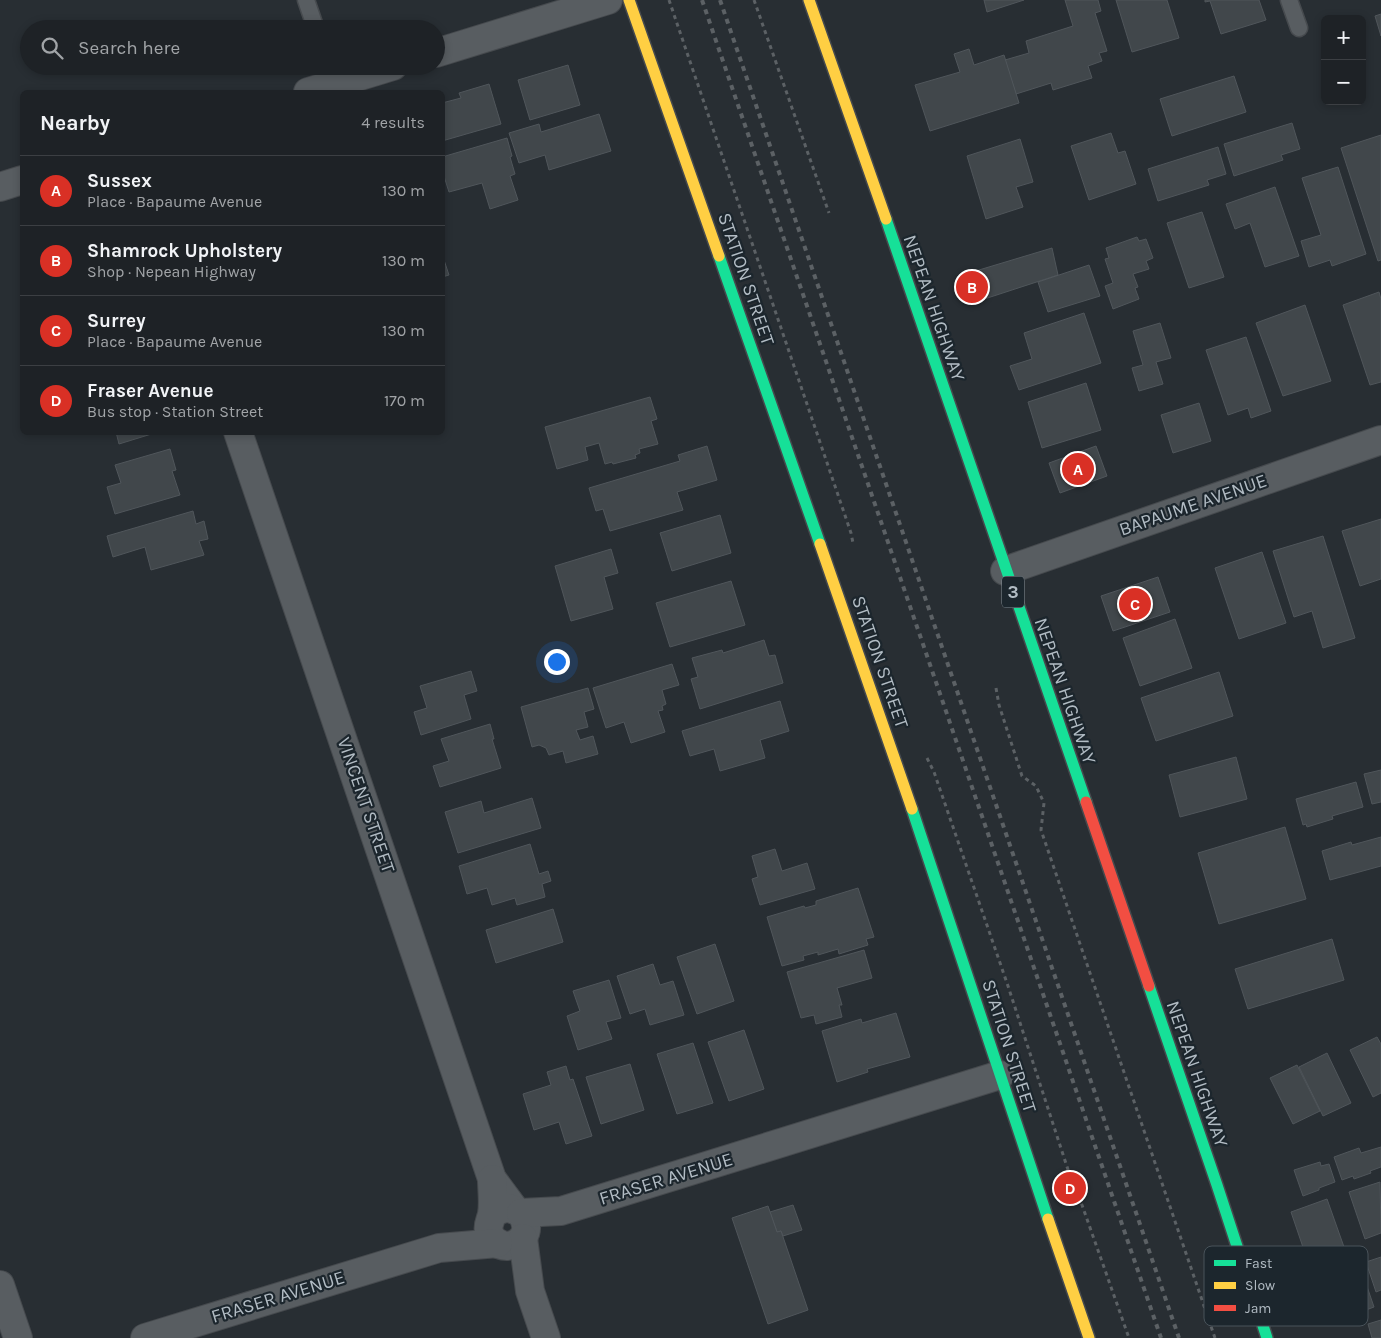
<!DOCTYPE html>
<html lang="en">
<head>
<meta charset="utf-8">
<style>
	body { margin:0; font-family:Karla,sans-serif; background:#2b2f32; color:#f1f3f6 }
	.controls { position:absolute; right:15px; top:15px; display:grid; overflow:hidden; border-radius:8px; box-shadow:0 2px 8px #0003 }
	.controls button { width:45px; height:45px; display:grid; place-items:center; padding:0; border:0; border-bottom:1px solid #3c3f43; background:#1e2226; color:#f1f3f6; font:25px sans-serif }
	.you { position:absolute; left:556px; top:661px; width:18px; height:18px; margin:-12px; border:4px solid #fff; border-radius:50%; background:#1a73e8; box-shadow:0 0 0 8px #1a73e833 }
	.badge { display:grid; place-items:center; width:32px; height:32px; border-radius:50%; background:#d93025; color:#fff; font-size:16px; font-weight:700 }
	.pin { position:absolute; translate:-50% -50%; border:2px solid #fff; box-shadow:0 1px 5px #0006 }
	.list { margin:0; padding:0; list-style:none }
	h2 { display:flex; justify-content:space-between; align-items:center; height:65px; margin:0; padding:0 20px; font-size:21px }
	h2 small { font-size:16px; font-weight:400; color:#a1a4a7 }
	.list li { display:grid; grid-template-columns:32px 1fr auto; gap:15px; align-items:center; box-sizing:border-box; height:70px; padding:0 20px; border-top:1px solid #3c3f43 }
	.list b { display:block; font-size:19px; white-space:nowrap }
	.list p { margin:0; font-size:16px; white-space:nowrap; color:#a1a4a7 }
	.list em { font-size:16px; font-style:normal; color:#a1a4a7 }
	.icon { flex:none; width:28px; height:28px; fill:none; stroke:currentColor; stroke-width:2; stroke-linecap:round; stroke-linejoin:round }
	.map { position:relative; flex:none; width:1381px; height:1338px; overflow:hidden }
	.search { position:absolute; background:#1e2226; box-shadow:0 2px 8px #0003; left:20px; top:20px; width:425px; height:55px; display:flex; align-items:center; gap:12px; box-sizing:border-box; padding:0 18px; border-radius:28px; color:#a1a4a7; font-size:19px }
	.panel { position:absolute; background:#1e2226; box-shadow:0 2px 8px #0003; left:20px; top:90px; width:425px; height:345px; border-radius:8px }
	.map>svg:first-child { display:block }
</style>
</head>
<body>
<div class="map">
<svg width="1381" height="1338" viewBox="0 0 1381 1338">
	<rect width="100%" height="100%" fill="#282e33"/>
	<!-- building -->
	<g fill="#41474b" stroke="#50565b">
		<polygon points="984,0 1024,0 987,12"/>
		<polygon points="1065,0 1098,0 1101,11 1095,13 1107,51 1099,53 1102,61 1088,66 1092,78 1053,90 1051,83 1016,94 1005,60 1029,53 1026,41 1073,26"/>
		<polygon points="1116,0 1167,0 1179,38 1132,52"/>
		<polygon points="1205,0 1259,0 1266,20 1221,34 1210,1 1205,2"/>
		<polygon points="1381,14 1381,36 1375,16"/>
		<polygon points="969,49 974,65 1004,55 1019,103 930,131 915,85 960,72 954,54"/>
		<polygon points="568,65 580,105 530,120 518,80"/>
		<polygon points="1234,76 1246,112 1172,136 1160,99"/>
		<polygon points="489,84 501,124 442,141 442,103 461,98 459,93"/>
		<polygon points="599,114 611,151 549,170 545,155 519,163 509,133 539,124 541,132"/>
		<polygon points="1292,123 1300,149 1281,155 1283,160 1234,176 1224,144"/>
		<polygon points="1111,133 1118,153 1125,151 1136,184 1089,200 1071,146"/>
		<polygon points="1381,135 1381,260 1378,261 1341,148"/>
		<polygon points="507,138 512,156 510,157 515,174 510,176 518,200 490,209 482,183 449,192 442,170 442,157"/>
		<polygon points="1020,139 1033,182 1016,187 1023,207 986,219 967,156"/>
		<polygon points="1218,147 1226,174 1207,180 1209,185 1158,201 1148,169"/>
		<polygon points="1338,167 1366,254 1332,266 1330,260 1309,267 1301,241 1321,235 1302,178"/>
		<polygon points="1275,187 1299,256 1265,267 1250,223 1235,229 1226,204"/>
		<polygon points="1202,212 1224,277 1189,288 1167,223"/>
		<polygon points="1137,237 1139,241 1146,239 1153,258 1146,261 1149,269 1133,274 1138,287 1135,288 1139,299 1113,309 1105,286 1113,283 1105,259 1109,258 1106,248"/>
		<polygon points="1052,248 1058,275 969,304 959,276"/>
		<polygon points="442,254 449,275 442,277"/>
		<polygon points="1089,265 1100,296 1048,312 1038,282"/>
		<polygon points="1379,292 1381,299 1381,382 1370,385 1343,305"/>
		<polygon points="1305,305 1331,381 1283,396 1256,323"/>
		<polygon points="1084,313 1101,363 1019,390 1010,366 1032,359 1024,333"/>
		<polygon points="1160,323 1171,358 1156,362 1163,384 1139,391 1132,368 1143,365 1133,331"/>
		<polygon points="1246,337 1271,411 1251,418 1248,408 1228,415 1206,350"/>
		<polygon points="1086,383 1101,430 1042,448 1028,402"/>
		<polygon points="650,397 657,419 651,421 658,444 639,449 640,453 635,455 636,458 613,464 612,462 605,464 599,443 585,447 588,460 557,469 545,427"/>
		<polygon points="1199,403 1211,441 1173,453 1161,415"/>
		<polygon points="116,432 158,432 119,444"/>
		<polygon points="707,446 717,480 677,492 683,510 610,531 603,509 596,511 589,488 680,461 678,455"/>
		<polygon points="1096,446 1107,476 1060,493 1049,463"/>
		<polygon points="170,449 176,470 172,471 180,495 115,514 107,487 121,483 115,465"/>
		<polygon points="193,511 196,524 204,521 208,539 199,541 204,555 151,570 145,547 113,557 107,536"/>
		<polygon points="720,515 731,553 672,571 660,533"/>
		<polygon points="1381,519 1381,579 1360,586 1342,531"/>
		<polygon points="1323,536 1355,638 1323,648 1312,611 1294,617 1273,551"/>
		<polygon points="611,549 618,573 604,577 613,609 571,621 555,566"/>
		<polygon points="1262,552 1286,623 1239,639 1215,568"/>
		<polygon points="1158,577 1170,612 1113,631 1101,596"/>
		<polygon points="731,581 745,625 670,647 656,603"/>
		<polygon points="1175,619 1192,668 1140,686 1123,638"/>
		<polygon points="764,640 769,656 775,655 783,683 700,709 691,679 698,677 692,658 722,650 723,653"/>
		<polygon points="672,664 679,685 662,690 666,704 662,706 663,710 658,711 665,732 631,743 624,722 606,728 593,688"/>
		<polygon points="471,671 477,691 464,695 471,719 421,735 414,712 427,708 420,686"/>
		<polygon points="1219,672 1233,716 1156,741 1141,698"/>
		<polygon points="588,688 594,709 584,712 588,727 576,730 580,740 593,736 598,754 566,763 563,751 549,755 546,748 539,745 532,747 521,707"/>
		<polygon points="780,701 789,731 760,740 765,758 720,771 714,749 690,756 682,731"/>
		<polygon points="490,724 494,739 492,739 501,768 440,787 433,766 449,761 441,739"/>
		<polygon points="1236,757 1247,799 1180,817 1169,775"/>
		<polygon points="1381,770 1381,802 1372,804 1364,774"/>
		<polygon points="1356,782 1363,807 1332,816 1333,819 1307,827 1306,824 1303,825 1296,799"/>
		<polygon points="532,798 541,828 458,853 445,812 481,801 484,813"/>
		<polygon points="1285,827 1306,899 1219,924 1198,853"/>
		<polygon points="1381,837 1381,866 1330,880 1322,851 1351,842 1352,845"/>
		<polygon points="530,844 539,874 548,871 551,881 542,884 545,897 517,905 515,898 492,905 487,888 467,894 459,866"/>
		<polygon points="775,849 782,871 807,863 815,889 760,905 752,879 758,877 752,856"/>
		<polygon points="858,888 874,937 866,939 868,945 839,954 838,949 818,955 818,952 803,956 804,960 782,966 767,917 804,906 805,908 816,905 816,901"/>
		<polygon points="553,909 563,942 496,963 486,930"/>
		<polygon points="1332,939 1344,980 1248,1009 1235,969"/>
		<polygon points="715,944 734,1001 697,1014 677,957"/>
		<polygon points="864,950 872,978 837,988 842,1005 839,1005 842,1017 816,1024 814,1015 801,1018 787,972"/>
		<polygon points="653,964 660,985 673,981 684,1015 650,1025 645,1009 630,1014 617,976"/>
		<polygon points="609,980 621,1018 606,1022 612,1039 578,1050 567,1016 580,1011 573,991"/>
		<polygon points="896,1013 910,1057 867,1069 868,1072 837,1082 822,1031 861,1019 862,1023"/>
		<polygon points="744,1030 764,1089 729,1101 708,1042"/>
		<polygon points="1377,1037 1381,1044 1381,1093 1373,1097 1350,1050"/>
		<polygon points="693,1043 713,1103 677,1114 657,1054"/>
		<polygon points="1327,1053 1351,1103 1323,1116 1299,1067"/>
		<polygon points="630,1064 644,1110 601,1124 586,1077"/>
		<polygon points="1297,1065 1320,1111 1293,1124 1270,1078"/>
		<polygon points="566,1066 570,1080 573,1079 592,1136 566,1144 559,1122 534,1130 523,1094 551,1085 547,1072"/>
		<polygon points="1381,1147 1381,1167 1370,1171 1371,1173 1354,1179 1353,1176 1342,1180 1334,1157 1359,1148 1361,1153"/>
		<polygon points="1320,1162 1321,1166 1329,1164 1335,1182 1319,1188 1319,1190 1303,1196 1294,1170"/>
		<polygon points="1380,1182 1381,1233 1365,1239 1349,1192"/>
		<polygon points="1327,1199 1344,1247 1307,1259 1291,1212"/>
		<polygon points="793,1205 802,1230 783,1236 781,1231 777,1232 770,1212"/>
		<polygon points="768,1206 777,1232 781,1231 808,1310 768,1324 732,1218"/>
		<polygon points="1381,1257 1381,1290 1376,1292 1366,1262"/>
		<polygon points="1359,1263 1374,1307 1350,1316 1345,1301 1324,1308 1314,1278"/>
		<polygon points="1381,1320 1381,1338 1372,1338 1368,1324"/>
	</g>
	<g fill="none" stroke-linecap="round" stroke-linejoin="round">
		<defs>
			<g id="lane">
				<polyline points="306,0 316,29"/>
				<polyline points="1289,0 1299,28"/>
				<polyline points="329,66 334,84"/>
			</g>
			<g id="street">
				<polyline points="436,53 608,0"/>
				<polyline points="308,92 393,66"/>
				<polyline points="0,187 22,180"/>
				<polyline points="238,432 492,1179 515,1210"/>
				<polyline points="1005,571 1381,440"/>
				<path d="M 492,1179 C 492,1190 494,1203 492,1214 C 491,1220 487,1225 489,1232 C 496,1259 541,1243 521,1213 C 510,1206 501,1207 492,1215"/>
				<polyline points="521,1213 561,1211 1000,1075"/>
				<polyline points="523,1238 530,1291 546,1338"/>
				<polyline points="0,1285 18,1338"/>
				<polyline points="145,1338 439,1248 498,1243"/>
			</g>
			<g id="fast">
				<polyline points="886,219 1086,802"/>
				<polyline points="719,256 820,544"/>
				<polyline points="912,809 1048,1219"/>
				<polyline points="1149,986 1217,1185 1267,1338"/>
			</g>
			<g id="slow">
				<polyline points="629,0 719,256"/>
				<polyline points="809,0 886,219"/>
				<polyline points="820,544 912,809"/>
				<polyline points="1048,1219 1089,1338"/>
			</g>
			<polyline id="jam" points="1086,802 1149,986"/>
		</defs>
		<!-- lane casing -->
		<use href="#lane" stroke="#464a4e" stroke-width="19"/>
		<!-- street casing -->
		<use href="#street" stroke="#464a4e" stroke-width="30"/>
		<!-- fast casing -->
		<use href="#fast" stroke="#464a4e" stroke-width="14"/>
		<!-- slow casing -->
		<use href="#slow" stroke="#464a4e" stroke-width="14"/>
		<!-- jam casing -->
		<use href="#jam" stroke="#464a4e" stroke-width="14"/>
		<!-- path -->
		<g stroke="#5c6165" stroke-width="3" stroke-dasharray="4 4" stroke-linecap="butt">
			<polyline points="669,0 851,533 853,543"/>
			<polyline points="754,0 829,213"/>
			<polyline points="996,688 999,705 1022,776 1036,786 1044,803 1041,830 1215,1338"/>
			<polyline points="927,758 934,772 1008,986 1072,1182 1082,1205 1129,1338"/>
		</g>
		<!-- lane -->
		<use href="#lane" stroke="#585d61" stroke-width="16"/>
		<!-- street -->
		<use href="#street" stroke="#585d61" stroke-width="28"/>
		<!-- fast -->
		<use href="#fast" stroke="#16e098" stroke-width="11"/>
		<!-- slow -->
		<use href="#slow" stroke="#ffcf43" stroke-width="11"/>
		<!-- jam -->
		<use href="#jam" stroke="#f24e42" stroke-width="11"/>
		<!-- rail -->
		<g stroke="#5c6165" stroke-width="4" stroke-dasharray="5 5" stroke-linecap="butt">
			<polyline points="702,0 1161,1338"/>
			<polyline points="720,0 1179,1338"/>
		</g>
	</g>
	<g text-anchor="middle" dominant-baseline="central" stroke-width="4.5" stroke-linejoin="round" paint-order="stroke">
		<!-- shield labels -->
		<rect fill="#1c262d" stroke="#858f97" stroke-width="1" x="1002" y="576.5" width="22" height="31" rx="4"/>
		<g font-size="18" font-weight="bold" fill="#b2bcc4">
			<text x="1013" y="592">3</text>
		</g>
		<!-- street labels -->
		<g font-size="19" fill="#b2bcc4" stroke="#1c262d">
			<text transform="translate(746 279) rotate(71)">STATION STREET</text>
			<text transform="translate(934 308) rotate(71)">NEPEAN HIGHWAY</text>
			<text transform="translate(1193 505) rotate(-19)">BAPAUME AVENUE</text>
			<text transform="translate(880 662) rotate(71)">STATION STREET</text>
			<text transform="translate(1065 691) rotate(71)">NEPEAN HIGHWAY</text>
			<text transform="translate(366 805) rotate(71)">VINCENT STREET</text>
			<text transform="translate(1009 1046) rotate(72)">STATION STREET</text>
			<text transform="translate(1197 1074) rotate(71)">NEPEAN HIGHWAY</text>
			<text transform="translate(666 1179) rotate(-17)">FRASER AVENUE</text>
			<text transform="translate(278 1297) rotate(-17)">FRASER AVENUE</text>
		</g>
	</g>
	<!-- legend -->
	<rect x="1204" y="1246" width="164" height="80" rx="8" fill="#1c262d" stroke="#49535a" stroke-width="1"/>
	<rect x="1214" y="1260" width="22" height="6" fill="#16e098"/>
	<rect x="1214" y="1282" width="22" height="7" fill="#ffcf43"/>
	<rect x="1214" y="1305" width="22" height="6" fill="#f24e42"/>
	<g font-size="14" fill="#b2bcc4">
		<text x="1245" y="1268">Fast</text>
		<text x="1245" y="1290">Slow</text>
		<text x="1245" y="1313">Jam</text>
	</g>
</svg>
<div class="controls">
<button>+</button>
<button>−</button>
</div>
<div class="you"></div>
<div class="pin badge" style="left:1078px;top:469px">A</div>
<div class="pin badge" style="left:972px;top:287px">B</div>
<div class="pin badge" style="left:1135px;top:604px">C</div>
<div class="pin badge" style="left:1070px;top:1188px">D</div>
<div class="search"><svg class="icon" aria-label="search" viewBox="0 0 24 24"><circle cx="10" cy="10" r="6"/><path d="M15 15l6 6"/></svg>Search here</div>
<section class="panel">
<h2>Nearby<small>4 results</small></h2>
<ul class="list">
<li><span class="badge">A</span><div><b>Sussex</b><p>Place · Bapaume Avenue</p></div><em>130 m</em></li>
<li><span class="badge">B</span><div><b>Shamrock Upholstery</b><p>Shop · Nepean Highway</p></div><em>130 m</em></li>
<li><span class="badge">C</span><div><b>Surrey</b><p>Place · Bapaume Avenue</p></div><em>130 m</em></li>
<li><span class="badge">D</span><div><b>Fraser Avenue</b><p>Bus stop · Station Street</p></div><em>170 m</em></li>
</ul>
</section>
</div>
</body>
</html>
